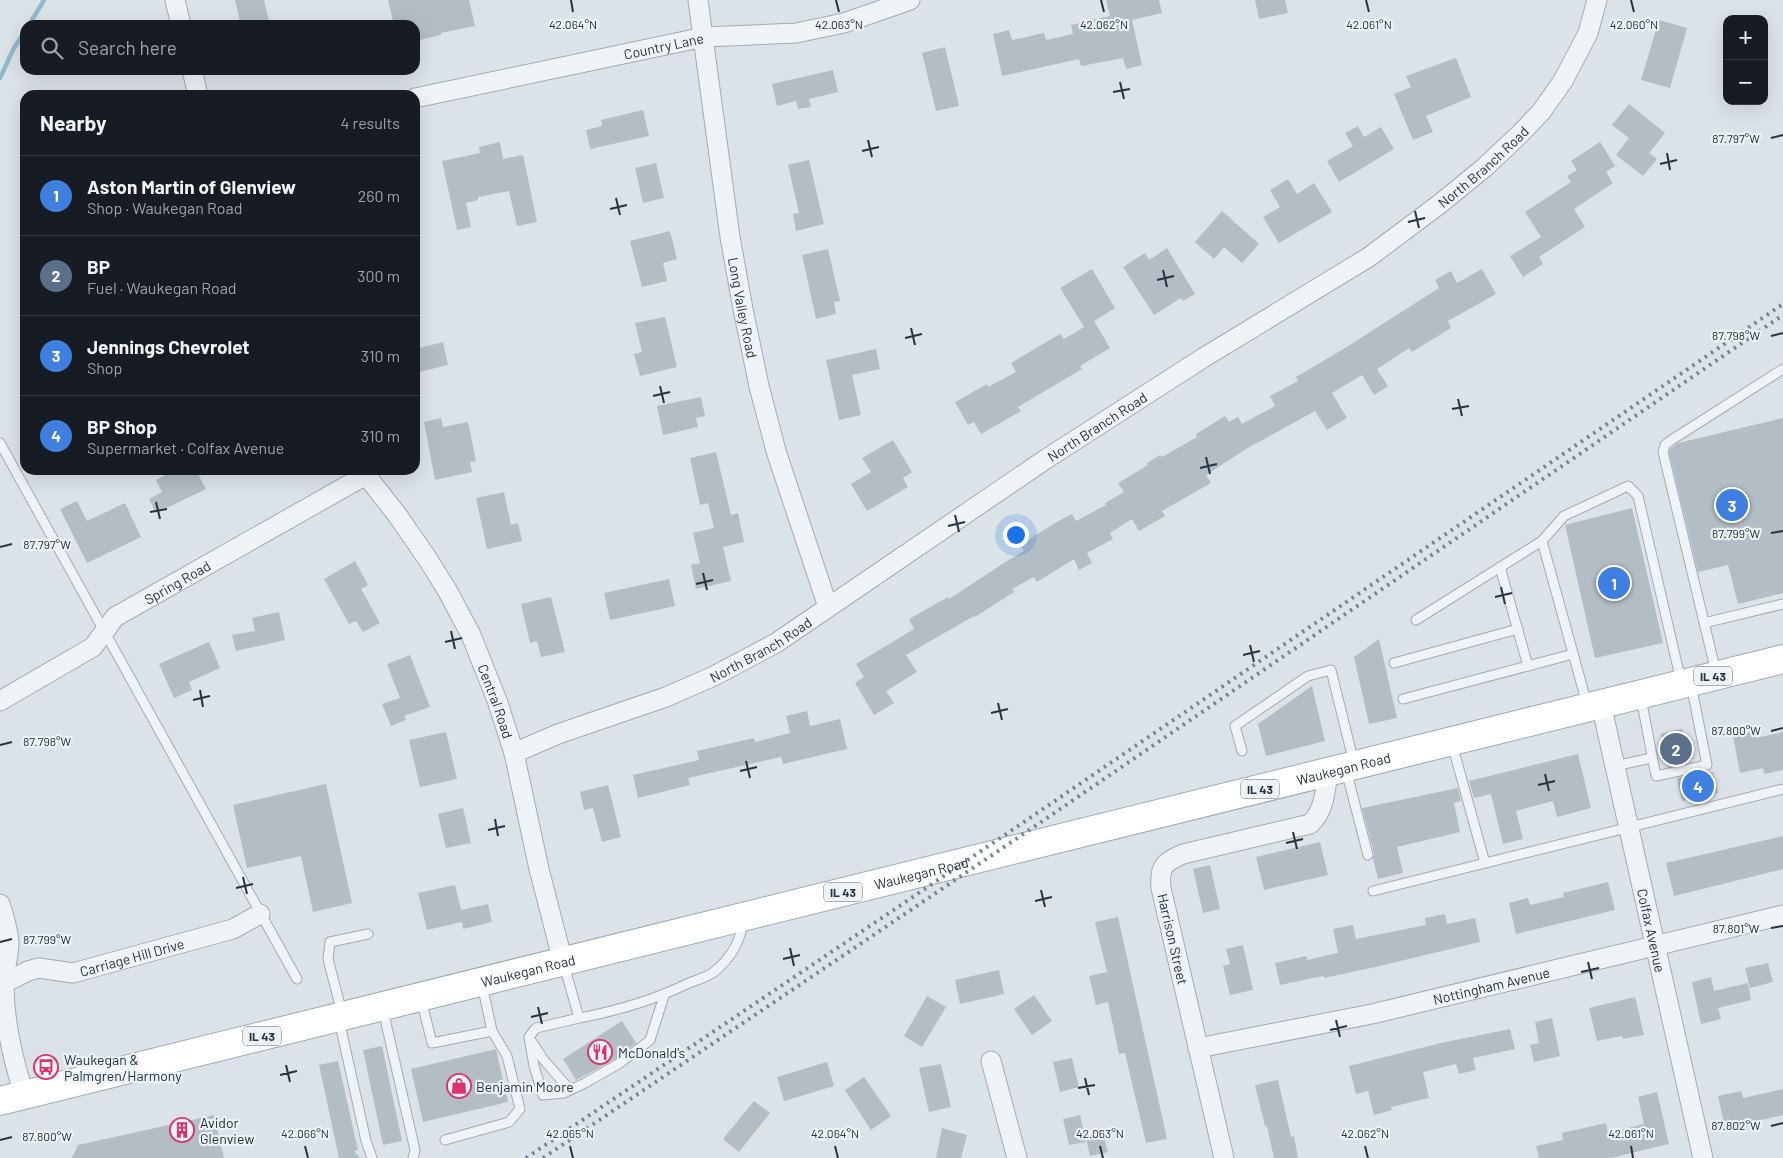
<!DOCTYPE html>
<html lang="en">
<head>
<meta charset="utf-8">
<style>
	body { margin:0; font-family:Barlow,sans-serif; background:#20242c; color:#f1f3f6 }
	.controls { position:absolute; right:15px; top:15px; display:grid; overflow:hidden; border-radius:10px; box-shadow:0 5px 20px #0002 }
	.controls button { width:45px; height:45px; display:grid; place-items:center; padding:0; border:0; border-bottom:1px solid #363941; background:#171b24; color:#f1f3f6; font:25px sans-serif }
	.you { position:absolute; left:1015px; top:534px; width:18px; height:18px; margin:-12px; border:4px solid #fff; border-radius:50%; background:#1a73e8; box-shadow:0 0 0 8px #1a73e833 }
	.badge { display:grid; place-items:center; width:32px; height:32px; border-radius:50%; background:#db336c; color:#fff; font-size:16px; font-weight:700 }
	.pin { position:absolute; translate:-50% -50%; border:2px solid #fff; box-shadow:0 1px 5px #0006 }
	.list { margin:0; padding:0; list-style:none }
	h2 { display:flex; justify-content:space-between; align-items:center; height:65px; margin:0; padding:0 20px; font-size:21px }
	h2 small { font-size:16px; font-weight:400; color:#9ea1a6 }
	.list li { display:grid; grid-template-columns:32px 1fr auto; gap:15px; align-items:center; box-sizing:border-box; height:80px; padding:0 20px; border-top:1px solid #363941 }
	.list b { display:block; font-size:19px; white-space:nowrap }
	.list p { margin:0; font-size:16px; white-space:nowrap; color:#9ea1a6 }
	.list em { font-size:16px; font-style:normal; color:#9ea1a6 }
	.icon { flex:none; width:28px; height:28px; fill:none; stroke:currentColor; stroke-width:2; stroke-linecap:round; stroke-linejoin:round }
	.map { position:relative; flex:none; width:1783px; height:1158px; overflow:hidden }
	.search { position:absolute; background:#171b24; box-shadow:0 5px 20px #0002; left:20px; top:20px; width:400px; height:55px; display:flex; align-items:center; gap:12px; box-sizing:border-box; padding:0 18px; border-radius:15px; color:#9ea1a6; font-size:19px }
	.panel { position:absolute; background:#171b24; box-shadow:0 5px 20px #0002; left:20px; top:90px; width:400px; height:385px; border-radius:15px }
	.map>svg:first-child { display:block }
</style>
</head>
<body>
<div class="map">
<svg width="1783" height="1158" viewBox="0 0 1783 1158">
	<rect width="100%" height="100%" fill="#dce3e8"/>
	<g fill="none" stroke-linecap="round" stroke-linejoin="round">
		<!-- stream -->
		<g stroke="#93b9cc" stroke-width="4.5">
			<polyline points="29,25 44,0"/>
			<polyline points="0,78 14,48 25,31"/>
		</g>
	</g>
	<!-- building -->
	<g fill="#b3bdc5">
		<polygon points="235,0 264,0 270,25 241,25"/>
		<polygon points="388,0 469,0 475,26 441,33 441,35 415,41 415,25 394,25"/>
		<polygon points="1106,0 1159,0 1162,13 1132,20 1142,65 1126,69 1123,58 1081,66 1079,59 1002,76 993,34 1009,30 1012,40 1044,33 1046,40 1073,34 1071,25 1110,16"/>
		<polygon points="1255,0 1285,0 1288,13 1259,19"/>
		<polygon points="1659,20 1687,28 1670,88 1641,80"/>
		<polygon points="945,47 959,106 936,111 922,53"/>
		<polygon points="1456,58 1471,97 1426,116 1433,132 1413,140 1394,94 1411,87 1406,76"/>
		<polygon points="833,70 838,92 809,99 811,107 798,109 796,101 777,106 772,84"/>
		<polygon points="1629,104 1665,133 1649,153 1657,159 1643,176 1616,155 1629,138 1612,125"/>
		<polygon points="643,110 649,136 590,149 586,130 602,126 601,120"/>
		<polygon points="1358,126 1364,137 1381,127 1394,149 1339,182 1327,161 1353,146 1345,133"/>
		<polygon points="500,142 503,159 523,155 537,222 517,226 509,191 478,197 478,200 466,203 471,227 457,230 442,161 480,153 479,147"/>
		<polygon points="1600,142 1615,166 1606,172 1613,183 1574,209 1585,227 1539,257 1543,264 1523,277 1510,256 1541,237 1525,212 1571,182 1567,176 1577,170 1571,161"/>
		<polygon points="809,160 824,224 796,231 793,214 799,213 788,165"/>
		<polygon points="656,163 664,198 643,203 635,168"/>
		<polygon points="1288,179 1297,194 1314,183 1332,212 1279,243 1263,217 1280,207 1270,190"/>
		<polygon points="1222,211 1259,244 1242,263 1224,247 1214,259 1195,242"/>
		<polygon points="670,231 677,259 663,263 667,281 642,287 630,241"/>
		<polygon points="1167,248 1195,294 1183,301 1181,298 1154,315 1123,267 1145,253 1149,260"/>
		<polygon points="828,249 840,301 834,302 836,314 816,319 802,255"/>
		<polygon points="1092,269 1115,308 1094,321 1110,348 1080,366 1082,369 1018,407 1021,411 981,434 974,422 968,425 955,402 987,384 988,387 1016,372 1011,363 1060,334 1064,339 1084,327 1060,288"/>
		<polygon points="1482,269 1496,294 1448,321 1451,328 1412,352 1409,348 1377,369 1388,386 1374,395 1362,375 1332,393 1347,418 1327,430 1315,411 1246,449 1206,475 1211,483 1162,511 1165,516 1139,531 1132,519 1110,533 1113,539 1087,553 1092,563 1079,570 1074,559 1037,582 1034,577 1012,589 1014,592 975,617 974,616 906,655 917,672 886,691 894,703 874,715 855,683 864,677 856,664 914,629 909,619 948,597 949,599 1007,561 1024,551 1020,545 1055,523 1072,514 1076,521 1106,505 1105,503 1124,492 1118,483 1148,465 1147,463 1160,455 1162,457 1197,437 1196,434 1225,416 1229,422 1238,417 1242,424 1275,406 1270,396 1298,381 1296,377 1345,348 1439,288 1435,280 1451,271 1457,283"/>
		<polygon points="665,317 677,367 640,376 634,354 642,352 635,323"/>
		<polygon points="443,342 448,365 415,373 415,349"/>
		<polygon points="876,349 880,369 852,375 861,415 839,420 826,360"/>
		<polygon points="701,397 705,416 696,418 698,427 663,435 657,406"/>
		<polygon points="441,418 443,427 468,422 476,461 470,462 472,472 435,480 424,422"/>
		<polygon points="1783,418 1783,593 1738,604 1728,565 1698,572 1669,452 1670,449 1678,443"/>
		<polygon points="893,440 912,472 903,478 908,487 867,511 851,484 871,472 862,458"/>
		<polygon points="716,452 731,515 738,513 744,542 723,547 731,581 696,589 691,565 700,563 693,533 714,528 708,503 700,505 690,458"/>
		<polygon points="175,470 196,470 206,489 156,513 149,499 162,492 156,480"/>
		<polygon points="504,492 511,525 518,523 522,541 487,549 476,498"/>
		<polygon points="77,501 87,521 125,503 141,537 87,563 60,509"/>
		<polygon points="1632,508 1663,643 1595,658 1565,525"/>
		<polygon points="355,561 368,585 361,589 380,623 363,632 356,621 349,624 324,579"/>
		<polygon points="669,579 675,606 610,620 604,593"/>
		<polygon points="551,597 565,652 541,657 537,641 530,643 521,604"/>
		<polygon points="279,612 285,640 236,651 232,635 255,631 252,618"/>
		<polygon points="1379,639 1397,718 1369,724 1354,657"/>
		<polygon points="209,642 220,668 189,682 192,690 174,698 159,664"/>
		<polygon points="410,655 430,707 404,716 406,720 391,726 382,704 400,698 387,664"/>
		<polygon points="1312,686 1325,741 1266,756 1258,724"/>
		<polygon points="807,711 810,726 840,719 847,749 783,764 781,757 688,778 690,785 638,798 633,775 699,760 697,751 754,738 755,742 790,733 786,716"/>
		<polygon points="1682,729 1690,762 1668,767 1661,734"/>
		<polygon points="1755,731 1756,738 1783,732 1783,770 1764,774 1763,768 1740,773 1733,736"/>
		<polygon points="446,732 457,779 420,787 409,740"/>
		<polygon points="1578,754 1591,808 1557,817 1553,801 1516,811 1523,839 1503,844 1491,794 1474,798 1469,781"/>
		<polygon points="1713,772 1718,793 1682,801 1677,778"/>
		<polygon points="326,784 352,903 313,912 301,856 247,868 233,805"/>
		<polygon points="608,785 621,837 602,842 593,808 584,810 580,792"/>
		<polygon points="1458,788 1461,801 1454,803 1460,832 1397,847 1403,873 1378,879 1373,859 1374,853 1362,808"/>
		<polygon points="463,808 471,843 446,848 438,814"/>
		<polygon points="1783,836 1783,869 1674,896 1666,863"/>
		<polygon points="1320,842 1328,875 1264,890 1256,857"/>
		<polygon points="1210,865 1220,909 1203,913 1193,869"/>
		<polygon points="1608,882 1615,910 1516,934 1509,903 1528,898 1530,905 1564,897 1563,893"/>
		<polygon points="455,885 461,910 488,904 492,922 463,929 462,922 427,930 418,893"/>
		<polygon points="1445,914 1447,924 1475,918 1480,942 1375,967 1324,978 1323,976 1280,985 1275,963 1306,956 1307,960 1338,953 1333,929 1353,925 1356,939 1426,925 1425,918"/>
		<polygon points="1118,917 1167,1139 1146,1143 1125,1053 1119,1054 1108,1002 1096,1005 1089,976 1107,972 1095,922"/>
		<polygon points="1243,945 1253,990 1230,995 1223,966 1230,964 1226,949"/>
		<polygon points="1768,963 1773,982 1750,988 1745,968"/>
		<polygon points="999,970 1004,994 960,1004 955,980"/>
		<polygon points="1711,977 1714,991 1748,983 1751,1000 1718,1008 1721,1019 1701,1024 1692,982"/>
		<polygon points="1034,995 1052,1021 1032,1035 1014,1009"/>
		<polygon points="927,996 946,1007 922,1047 904,1036"/>
		<polygon points="1635,997 1644,1035 1623,1039 1622,1036 1597,1041 1589,1008"/>
		<polygon points="1552,1018 1560,1056 1534,1062 1530,1045 1539,1043 1535,1022"/>
		<polygon points="622,1021 636,1043 617,1058 576,1080 563,1059"/>
		<polygon points="1510,1029 1515,1049 1473,1058 1476,1070 1459,1074 1456,1064 1423,1072 1429,1098 1391,1107 1392,1110 1374,1115 1368,1091 1356,1094 1349,1066 1441,1043"/>
		<polygon points="382,1046 402,1141 383,1145 363,1050"/>
		<polygon points="496,1049 508,1102 423,1122 411,1069"/>
		<polygon points="1072,1058 1079,1087 1060,1092 1053,1062"/>
		<polygon points="338,1061 358,1150 354,1151 360,1158 339,1158 319,1065"/>
		<polygon points="827,1062 834,1086 784,1101 777,1077"/>
		<polygon points="941,1064 951,1107 929,1112 919,1068"/>
		<polygon points="864,1077 891,1116 871,1130 845,1090"/>
		<polygon points="1278,1080 1291,1137 1294,1136 1298,1158 1274,1158 1267,1126 1265,1126 1255,1085"/>
		<polygon points="1783,1089 1783,1115 1748,1123 1749,1126 1726,1132 1718,1096 1741,1091 1743,1098"/>
		<polygon points="1657,1092 1669,1144 1611,1158 1539,1158 1536,1146 1563,1140 1562,1133 1606,1123 1608,1133 1644,1124 1638,1097"/>
		<polygon points="754,1101 770,1113 739,1152 723,1139"/>
		<polygon points="214,1115 224,1158 72,1158 78,1145"/>
		<polygon points="1080,1115 1086,1142 1069,1145 1063,1119"/>
		<polygon points="942,1128 967,1135 961,1158 936,1158"/>
		<polygon points="1103,1134 1108,1152 1090,1156 1086,1138"/>
	</g>
	<g fill="none" stroke-linecap="round" stroke-linejoin="round">
		<defs>
			<g id="lane">
				<polyline points="0,443 297,979"/>
				<polyline points="1542,541 1587,704"/>
				<polyline points="1500,567 1528,666"/>
				<polyline points="1416,620 1542,541 1564,516 1628,486 1638,496 1681,681"/>
				<polyline points="1704,623 1783,604"/>
				<polyline points="1394,663 1518,629"/>
				<polyline points="1716,672 1663,452 1665,445 1670,441 1783,369"/>
				<polyline points="1641,698 1656,776 1707,765 1691,684"/>
				<polyline points="1403,699 1573,654"/>
				<polyline points="1452,744 1485,863"/>
				<polyline points="1242,751 1235,726 1308,676 1331,670 1354,763"/>
				<polyline points="1614,766 1652,758"/>
				<polyline points="1346,770 1368,855"/>
				<polyline points="1373,891 1783,789"/>
				<polyline points="564,965 579,1018 536,1028 529,1037 534,1066 543,1095 564,1093 585,1083 620,1063 650,1040 664,996"/>
				<polyline points="421,999 432,1043 492,1031 482,984"/>
				<polyline points="383,1010 415,1150 413,1158"/>
				<polyline points="342,1013 328,959 330,942 368,934"/>
				<path d="M 579,1018 C 617,1011 654,1000 689,983 C 697,980 707,977 714,972 C 731,958 741,941 743,920"/>
				<polyline points="339,1020 366,1141 372,1158"/>
				<polyline points="532,1042 543,1059 570,1090"/>
				<polyline points="445,1140 509,1122 520,1109 507,1056 492,1031"/>
			</g>
			<g id="street">
				<polyline points="175,0 181,25"/>
				<path id="s1" d="M 698,0 L 730,237 L 743,309 L 759,386 L 776,451 L 828,607"/>
				<polyline points="192,70 198,95"/>
				<path id="s2" d="M 415,98 L 704,37 L 796,33 L 844,23 L 910,0"/>
				<path id="s3" d="M 362,470 L 398,516 L 427,558 L 447,590 L 471,635 L 498,703 L 514,753 L 539,869 L 563,962"/>
				<path id="s4" d="M 0,701 L 93,647 L 115,617 L 366,475"/>
				<path id="s5" d="M 1601,704 L 1703,1158"/>
				<path id="s6" d="M 514,753 L 558,734 L 666,697 L 714,676 L 776,643 L 1046,459 L 1203,358 L 1369,257 L 1441,203 L 1485,167 L 1519,135 L 1541,112 L 1563,81 L 1588,33 L 1597,0"/>
				<path d="M 0,904 C 4,916 8,929 9,942 C 9,956 4,970 4,984 C 4,1021 13,1060 24,1094"/>
				<path id="s7" d="M 0,985 L 28,971 L 39,968 L 73,973 L 233,929 L 260,914"/>
				<path id="s8" d="M 1198,1048 L 1372,1014 L 1783,915"/>
				<polyline points="991,1061 1017,1158"/>
				<path d="M 1224,1158 L 1161,888 C 1159,867 1164,862 1183,854 L 1310,824 C 1325,810 1325,791 1328,772"/>
			</g>
			<g id="primary">
				<path id="s9" d="M 0,1101 L 1783,659"/>
			</g>
		</defs>
		<!-- lane casing -->
		<use href="#lane" stroke="#a1abb2" stroke-width="11"/>
		<!-- street casing -->
		<use href="#street" stroke="#a1abb2" stroke-width="21"/>
		<!-- primary casing -->
		<use href="#primary" stroke="#9aaab5" stroke-width="30"/>
		<!-- lane -->
		<use href="#lane" stroke="#eff3f6" stroke-width="9"/>
		<!-- street -->
		<use href="#street" stroke="#eff3f6" stroke-width="19"/>
		<!-- primary -->
		<use href="#primary" stroke="#fff" stroke-width="28"/>
		<!-- rail -->
		<g stroke="#748693" stroke-width="4" stroke-dasharray="2.5 5" stroke-linecap="butt">
			<polyline points="526,1158 1021,824 1783,304"/>
			<polyline points="543,1158 1047,818 1783,315"/>
		</g>
	</g>
	<!-- ticks -->
	<path fill="none" stroke="#253440" stroke-width="2" d="M 571,0 L 573,12M 836,0 L 839,12M 1101,0 L 1104,12M 1366,0 L 1369,12M 1631,0 L 1634,12M 1120,82 L 1124,99M 1113,92 L 1130,89M 1771,138 L 1783,135M 868,140 L 872,157M 862,151 L 879,147M 1667,153 L 1670,170M 1660,164 L 1677,160M 616,198 L 620,215M 610,209 L 627,205M 1415,211 L 1419,228M 1408,222 L 1425,218M 1163,270 L 1167,287M 1157,280 L 1174,276M 911,328 L 915,345M 1771,336 L 1783,333M 905,338 L 922,334M 660,386 L 664,403M 653,396 L 670,392M 1458,399 L 1462,416M 1452,409 L 1469,406M 1206,457 L 1210,474M 1200,468 L 1217,464M 156,502 L 160,519M 150,512 L 167,509M 955,515 L 959,532M 948,526 L 965,522M 1771,533 L 1783,531M 0,547 L 12,544M 703,573 L 707,590M 696,584 L 713,580M 1501,587 L 1505,604M 1495,597 L 1512,593M 451,631 L 455,649M 445,642 L 462,638M 1250,645 L 1254,662M 1243,655 L 1260,651M 200,690 L 203,707M 193,700 L 210,696M 998,703 L 1002,720M 991,713 L 1008,709M 1771,731 L 1783,728M 0,745 L 12,742M 746,761 L 750,778M 740,771 L 757,767M 1545,774 L 1549,791M 1538,785 L 1555,781M 495,819 L 498,836M 488,830 L 505,826M 1293,832 L 1297,849M 1286,843 L 1303,839M 243,877 L 247,894M 236,888 L 253,884M 1041,890 L 1045,907M 1035,901 L 1052,897M 1771,928 L 1783,926M 0,942 L 12,939M 790,948 L 794,966M 783,959 L 800,955M 1588,962 L 1592,979M 1581,972 L 1599,968M 538,1007 L 542,1024M 531,1017 L 548,1013M 1336,1020 L 1340,1037M 1330,1030 L 1347,1026M 286,1065 L 290,1082M 280,1075 L 297,1071M 1085,1078 L 1089,1095M 1078,1088 L 1095,1085M 1771,1126 L 1783,1123M 0,1140 L 12,1137M 305,1146 L 308,1158M 570,1146 L 573,1158M 835,1146 L 838,1158M 1100,1146 L 1103,1158M 1365,1146 L 1368,1158M 1631,1146 L 1633,1158"/>
	<!-- icons -->
	<defs>
		<symbol id="restaurant-ring" viewBox="-11 -11 22 22"><circle r="9.5" fill="#ecf2f6" stroke="#db336c" stroke-width="1.5"/><path d="M-5-6h1v4h1v-4h1v4h1v-4h1v5L-1.5 .5V6h-2V.5L-5-1ZM5-6V6H3V1.5H1.5Q1.5-4 5-6Z" fill="#db336c"/></symbol>
		<symbol id="bus-ring" viewBox="-11 -11 22 22"><circle r="9.5" fill="#ecf2f6" stroke="#db336c" stroke-width="1.5"/><path d="M-5-6H5V4H4V6H2V4H-2V6H-4V4H-5ZM-3.5-4V0h7V-4ZM-3.5 1.2v1.5H-2V1.2ZM2 1.2v1.5H3.5V1.2Z" fill="#db336c"/></symbol>
		<symbol id="shop-ring" viewBox="-11 -11 22 22"><circle r="9.5" fill="#ecf2f6" stroke="#db336c" stroke-width="1.5"/><path d="M-5-2.5h2.3a2.7 3.5 0 0 1 5.4 0H5L5.5 6h-11ZM-1.5-2.5h3a1.5 2.3 0 0 0-3 0Z" fill="#db336c"/></symbol>
		<symbol id="building-ring" viewBox="-11 -11 22 22"><circle r="9.5" fill="#ecf2f6" stroke="#db336c" stroke-width="1.5"/><path d="M-4-6H4V6H1V3H-1V6H-4ZM-2.5-4.3h1.7v1.8h-1.7ZM.8-4.3h1.7v1.8H.8ZM-2.5-1h1.7V.8h-1.7ZM.8-1h1.7V.8H.8Z" fill="#db336c"/></symbol>
	</defs>
	<g fill-rule="evenodd">
		<use href="#restaurant-ring" x="586" y="1038" width="28" height="28"/>
		<use href="#bus-ring" x="32" y="1053" width="28" height="28"/>
		<use href="#shop-ring" x="445" y="1072" width="28" height="28"/>
		<use href="#building-ring" x="168" y="1116" width="28" height="28"/>
	</g>
	<g text-anchor="middle" dominant-baseline="central" stroke-width="4.5" stroke-linejoin="round" paint-order="stroke">
		<!-- shield labels -->
		<g fill="#ecf2f6" stroke="#616d77" stroke-width="1">
			<rect x="1694" y="666.5" width="38" height="19" rx="4"/>
			<rect x="1241" y="779.5" width="38" height="19" rx="4"/>
			<rect x="824" y="882.5" width="38" height="19" rx="4"/>
			<rect x="243" y="1026.5" width="38" height="19" rx="4"/>
		</g>
		<g font-size="12" font-weight="bold" fill="#253440">
			<text x="1713" y="676">IL 43</text>
			<text x="1260" y="789">IL 43</text>
			<text x="843" y="892">IL 43</text>
			<text x="262" y="1036">IL 43</text>
		</g>
		<!-- street labels -->
		<g font-size="14" fill="#253440" stroke="#ecf2f6">
			<text stroke="none"><textPath href="#s2" startOffset="254">Country Lane</textPath></text>
			<text stroke="none"><textPath href="#s6" startOffset="1138">North Branch Road</textPath></text>
			<text stroke="none"><textPath href="#s1" startOffset="311">Long Valley Road</textPath></text>
			<text stroke="none"><textPath href="#s6" startOffset="672">North Branch Road</textPath></text>
			<text stroke="none"><textPath href="#s4" startOffset="216">Spring Road</textPath></text>
			<text stroke="none"><textPath href="#s6" startOffset="268">North Branch Road</textPath></text>
			<text stroke="none"><textPath href="#s3" startOffset="269">Central Road</textPath></text>
			<text stroke="none"><textPath href="#s9" startOffset="1384">Waukegan Road</textPath></text>
			<text stroke="none"><textPath href="#s9" startOffset="949">Waukegan Road</textPath></text>
			<text stroke="none"><textPath href="#s5" startOffset="232">Colfax Avenue</textPath></text>
			<text transform="translate(1173 939) rotate(77)">Harrison Street</text>
			<text stroke="none"><textPath href="#s7" startOffset="138">Carriage Hill Drive</textPath></text>
			<text stroke="none"><textPath href="#s9" startOffset="544">Waukegan Road</textPath></text>
			<text stroke="none"><textPath href="#s8" startOffset="300">Nottingham Avenue</textPath></text>
		</g>
		<!-- poi labels -->
		<g font-size="14" fill="#253440" stroke="#ecf2f6" text-anchor="start">
			<text x="618" y="1052">McDonald's</text>
			<text x="64" y="1059">Waukegan &amp;<tspan x="64" dy="16">Palmgren/Harmony</tspan></text>
			<text x="476" y="1086">Benjamin Moore</text>
			<text x="200" y="1122">Avidor<tspan x="200" dy="16">Glenview</tspan></text>
		</g>
	</g>
	<g font-size="12" text-anchor="middle" fill="#253440" stroke="#ecf2f6" stroke-width="4.5" stroke-linejoin="round" paint-order="stroke">
		<text x="573" y="29">42.064°N</text>
		<text x="839" y="29">42.063°N</text>
		<text x="1104" y="29">42.062°N</text>
		<text x="1369" y="29">42.061°N</text>
		<text x="1634" y="29">42.060°N</text>
		<text x="1736" y="143">87.797°W</text>
		<text x="1736" y="340">87.798°W</text>
		<text x="1736" y="538">87.799°W</text>
		<text x="47" y="549">87.797°W</text>
		<text x="1736" y="735">87.800°W</text>
		<text x="47" y="746">87.798°W</text>
		<text x="1736" y="933">87.801°W</text>
		<text x="47" y="944">87.799°W</text>
		<text x="1736" y="1130">87.802°W</text>
		<text x="305" y="1138">42.066°N</text>
		<text x="570" y="1138">42.065°N</text>
		<text x="835" y="1138">42.064°N</text>
		<text x="1100" y="1138">42.063°N</text>
		<text x="1365" y="1138">42.062°N</text>
		<text x="1631" y="1138">42.061°N</text>
		<text x="47" y="1141">87.800°W</text>
	</g>
</svg>
<div class="controls">
<button>+</button>
<button>−</button>
</div>
<div class="you"></div>
<div class="pin badge" style="left:1614px;top:583px;background:#3f7fe0">1</div>
<div class="pin badge" style="left:1676px;top:749px;background:#5c6f8a">2</div>
<div class="pin badge" style="left:1732px;top:505px;background:#3f7fe0">3</div>
<div class="pin badge" style="left:1698px;top:786px;background:#3f7fe0">4</div>
<div class="search"><svg class="icon" aria-label="search" viewBox="0 0 24 24"><circle cx="10" cy="10" r="6"/><path d="M15 15l6 6"/></svg>Search here</div>
<section class="panel">
<h2>Nearby<small>4 results</small></h2>
<ul class="list">
<li><span class="badge" style="background:#3f7fe0">1</span><div><b>Aston Martin of Glenview</b><p>Shop · Waukegan Road</p></div><em>260 m</em></li>
<li><span class="badge" style="background:#5c6f8a">2</span><div><b>BP</b><p>Fuel · Waukegan Road</p></div><em>300 m</em></li>
<li><span class="badge" style="background:#3f7fe0">3</span><div><b>Jennings Chevrolet</b><p>Shop</p></div><em>310 m</em></li>
<li><span class="badge" style="background:#3f7fe0">4</span><div><b>BP Shop</b><p>Supermarket · Colfax Avenue</p></div><em>310 m</em></li>
</ul>
</section>
</div>
</body>
</html>
